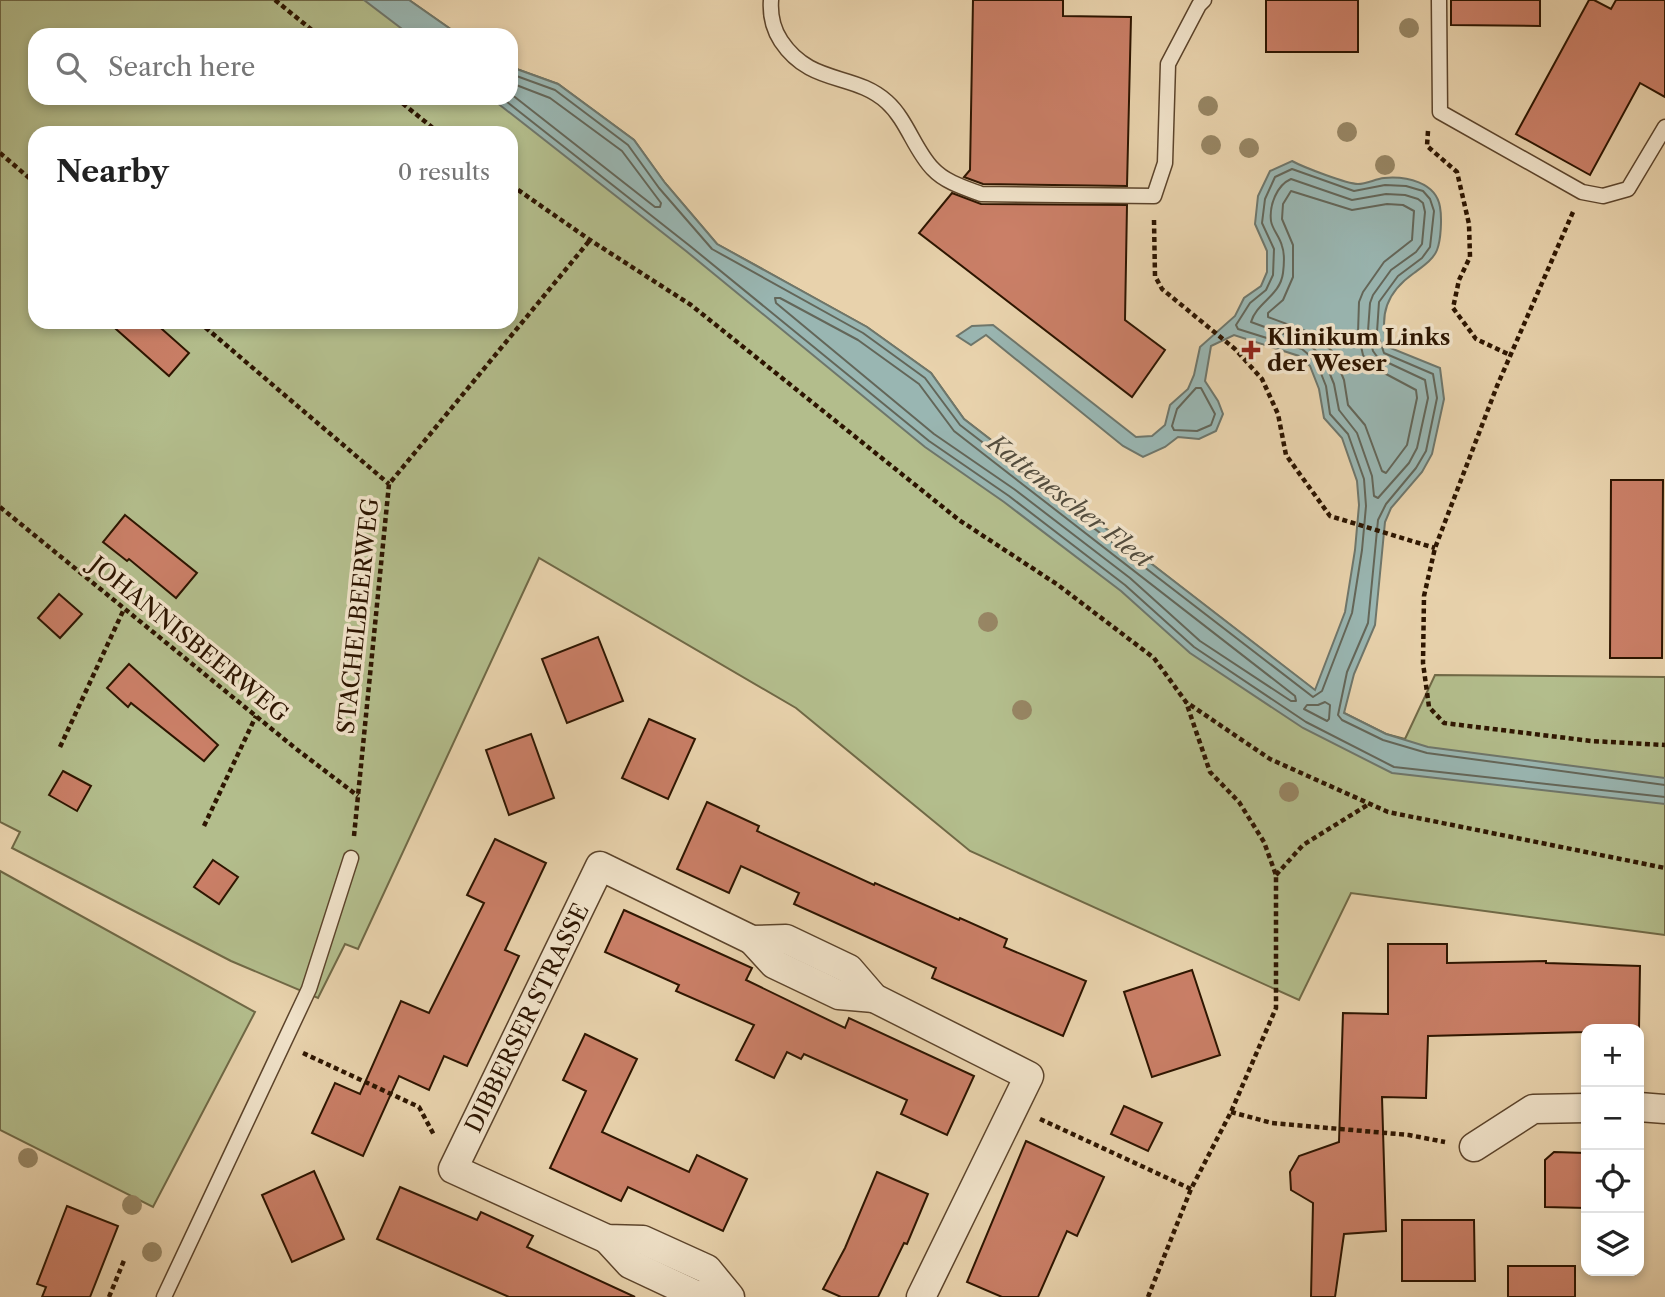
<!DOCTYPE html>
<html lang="en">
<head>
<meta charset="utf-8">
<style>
	body { margin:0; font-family:"Libre Caslon Text",serif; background:#f2f2f2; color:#222 }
	.controls { position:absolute; right:21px; bottom:21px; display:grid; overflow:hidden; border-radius:14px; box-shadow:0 4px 10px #0003 }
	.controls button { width:63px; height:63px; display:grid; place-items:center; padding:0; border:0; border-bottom:2px solid #e0e0e0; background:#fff; color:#222; font:35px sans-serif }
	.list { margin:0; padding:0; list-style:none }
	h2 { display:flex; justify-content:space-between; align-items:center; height:91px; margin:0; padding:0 28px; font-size:30px }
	h2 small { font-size:23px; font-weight:400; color:#767676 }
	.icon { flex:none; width:38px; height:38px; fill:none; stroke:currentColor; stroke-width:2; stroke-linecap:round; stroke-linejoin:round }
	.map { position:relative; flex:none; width:1665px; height:1297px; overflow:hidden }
	.search { position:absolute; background:#fff; box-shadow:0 4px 10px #0003; left:28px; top:28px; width:490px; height:77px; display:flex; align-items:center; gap:18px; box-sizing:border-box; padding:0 24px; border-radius:21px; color:#767676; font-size:26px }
	.panel { position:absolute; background:#fff; box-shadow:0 4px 10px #0003; left:28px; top:126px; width:490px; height:203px; border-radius:21px }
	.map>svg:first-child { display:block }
</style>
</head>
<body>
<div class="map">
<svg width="1665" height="1297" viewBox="0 0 1665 1297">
	<rect width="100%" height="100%" fill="#e8d2ac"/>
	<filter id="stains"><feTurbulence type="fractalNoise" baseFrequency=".00286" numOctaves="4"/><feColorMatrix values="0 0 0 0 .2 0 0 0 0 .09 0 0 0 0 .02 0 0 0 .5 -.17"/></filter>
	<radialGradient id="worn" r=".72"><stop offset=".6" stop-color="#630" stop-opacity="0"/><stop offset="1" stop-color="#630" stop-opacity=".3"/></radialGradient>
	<!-- green -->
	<g fill="#b3bd8c" stroke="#706946" stroke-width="2" fill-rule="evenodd">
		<path d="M 0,0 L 409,0 L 459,35 L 35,35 L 35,98 L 511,98 L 511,67 L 558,84 L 634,140 L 665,183 L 717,244 L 867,327 L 931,373 L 964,419 L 1344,713 L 1386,734 L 1405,739 L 1435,675 L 1665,677 L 1665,935 L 1351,893 L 1299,1000 L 970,851 L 796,708 L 539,558 L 358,949 L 345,944 L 318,998 L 231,961 L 12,848 L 20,832 L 0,822 ZM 35,133 L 511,133 L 511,322 L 35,322 Z"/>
		<polygon points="0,871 255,1012 153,1207 0,1130"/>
	</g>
	<!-- water -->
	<g fill="#99b6b2" stroke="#6e766b" stroke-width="2">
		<polygon points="364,0 409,0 459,35 410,35"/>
		<path d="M 511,67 L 558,84 L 634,140 L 665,183 L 717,244 L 867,327 L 931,373 L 964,419 L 1315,690 L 1345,612 L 1355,550 L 1359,505 L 1357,481 L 1342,438 L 1324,418 L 1319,389 L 1310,366 L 1299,356 L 1234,335 L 1211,346 L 1205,381 L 1218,401 L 1223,414 L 1216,431 L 1199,439 L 1178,437 L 1165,447 L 1143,457 L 1123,446 L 986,335 L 971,345 L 957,336 L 972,326 L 993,325 L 1136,437 L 1152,436 L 1165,425 L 1170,405 L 1188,389 L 1194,375 L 1200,347 L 1235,316 L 1244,298 L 1261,286 L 1267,272 L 1267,251 L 1255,224 L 1258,196 L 1270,171 L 1292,161 C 1303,167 1347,184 1358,184 C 1367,184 1375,179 1384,178 C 1406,176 1436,182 1440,207 C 1442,218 1441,240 1437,250 C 1433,260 1422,267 1414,273 C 1387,292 1378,315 1388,347 L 1440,368 L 1444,399 L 1432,454 L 1422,472 L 1391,508 L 1385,522 L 1375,625 L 1354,674 L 1344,713 L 1386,734 L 1428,747 L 1665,778 L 1665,804 L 1392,773 L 1303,728 L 1190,653 L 1121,591 L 1004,502 L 925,447 L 686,251 L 491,98 L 511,98 Z"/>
	</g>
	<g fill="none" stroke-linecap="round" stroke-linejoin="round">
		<!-- shore -->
		<g stroke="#636659" stroke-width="2">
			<polyline points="511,74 555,90 628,145 659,188 712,249 863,333 925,378 960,425 1313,697 1322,691 1352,613 1362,550 1366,506 1364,479 1348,434 1330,414 1326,386 1316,361 1302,349 1238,329 1236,325 1250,303 1266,290 1273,275 1274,249 1262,223 1265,199 1275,177 1292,169 1354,191 1385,185 1406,186 1423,191 1430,199 1434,211 1430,247 1422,258 1398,276 1379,302 1377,332 1384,353 1433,374 1437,398 1426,451 1416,468 1386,504 1378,520 1368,623 1347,672 1338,715 1342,720 1383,740 1427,753 1665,785"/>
			<polyline points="511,83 550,98 622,151 661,203 660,207 655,207 511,94"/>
			<polyline points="502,98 690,246 929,441 1009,496 1125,585 1194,647 1306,722 1394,767 1665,797"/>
			<path d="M 1291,179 L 1352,200 L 1386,194 L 1405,195 L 1418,199 L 1423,203 L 1425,212 L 1422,244 L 1416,252 L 1391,270 L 1373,295 L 1370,303 L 1368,331 L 1373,351 L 1378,358 L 1425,380 L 1428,398 L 1417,448 L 1409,463 L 1378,498 L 1374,496 L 1372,476 L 1357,433 L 1339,410 L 1334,384 L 1323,357 L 1306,342 L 1251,322 C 1257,302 1280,296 1283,273 C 1284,265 1285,254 1282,246 C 1280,237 1272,229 1271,221 C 1269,205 1277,185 1291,179 Z"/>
			<polygon points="1291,191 1352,210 1387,204 1403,205 1414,211 1412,240 1384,262 1363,292 1359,302 1358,333 1363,355 1371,366 1416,390 1417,398 1407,445 1386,473 1382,471 1365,425 1348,405 1344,380 1332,351 1311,333 1268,317 1268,313 1283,300 1293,277 1293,245 1282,219 1283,204"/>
			<polygon points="775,298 780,298 858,340 919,384 954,431 1295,696 1296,701 1291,701 1200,641 1130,578 1014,489 934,434 776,303"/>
			<polygon points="1196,388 1201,388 1215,414 1211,425 1197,431 1174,430 1172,426 1177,409"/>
			<polygon points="1325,702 1330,705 1329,719 1327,721 1304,709 1307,705 1318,705"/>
		</g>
	</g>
	<!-- building -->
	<g fill="#ca7f67" stroke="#2d1500" stroke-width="2">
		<polygon points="973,0 1063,0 1063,16 1131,17 1127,186 983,184 964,177 970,170"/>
		<rect x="1266" y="0" width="92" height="52"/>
		<polygon points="1451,0 1540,0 1540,26 1451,25"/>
		<polygon points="1589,0 1594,0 1611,9 1616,0 1665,0 1665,97 1640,83 1590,175 1516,134"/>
		<polygon points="952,193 981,204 1127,205 1125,320 1165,350 1132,397 919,233"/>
		<polygon points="108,322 154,322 189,353 169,376"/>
		<polygon points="1611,480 1663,480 1662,658 1610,658"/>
		<polygon points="125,515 197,573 176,598 129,559 127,561 103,542"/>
		<polygon points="59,594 82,614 60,638 38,618"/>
		<polygon points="598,637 623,701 567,723 542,659"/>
		<polygon points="129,664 218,745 204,761 131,703 128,707 107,688"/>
		<polygon points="649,719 695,739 668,799 622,778"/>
		<polygon points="531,734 554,798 509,815 486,750"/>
		<polygon points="63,771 91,786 77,811 49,795"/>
		<polygon points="707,802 759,826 757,831 874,885 875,883 959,920 960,918 1007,939 1004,947 1086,981 1063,1036 932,978 936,968 794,904 799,893 741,866 729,893 677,869"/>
		<polygon points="495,839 546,863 505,950 519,956 467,1066 444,1056 429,1090 399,1076 363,1156 312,1133 335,1083 360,1094 401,1001 429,1013 484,903 467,895"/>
		<polygon points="213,860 238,877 219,904 194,887"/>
		<polygon points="624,910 752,968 746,980 845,1028 849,1018 974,1076 947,1135 901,1114 907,1100 804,1054 801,1059 787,1052 774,1078 736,1060 754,1025 676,991 679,985 605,952"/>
		<polygon points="1388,944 1447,944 1447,963 1546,961 1546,963 1640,966 1639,1029 1586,1029 1586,1032 1428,1036 1426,1098 1382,1097 1386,1231 1344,1234 1335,1297 1311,1297 1313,1203 1291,1190 1290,1172 1299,1156 1339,1142 1343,1013 1388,1014"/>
		<polygon points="1192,970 1220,1055 1152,1077 1124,992"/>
		<polygon points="585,1034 637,1059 602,1132 689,1172 697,1155 747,1179 723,1231 628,1187 621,1201 550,1168 586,1091 563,1080"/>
		<polygon points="1124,1106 1162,1123 1148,1151 1111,1134"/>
		<polygon points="1026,1141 1104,1177 1077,1236 1067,1231 1038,1297 1002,1297 967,1282"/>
		<polygon points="1554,1152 1586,1153 1586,1208 1545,1207 1545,1160"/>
		<polygon points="314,1171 344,1239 292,1262 262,1195"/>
		<polygon points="877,1172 928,1194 907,1244 904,1243 878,1297 841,1297 823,1289 845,1248"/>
		<polygon points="400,1187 477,1220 481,1212 533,1236 527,1247 635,1297 509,1297 377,1239"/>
		<polygon points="67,1206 118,1226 90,1297 42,1297 46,1287 37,1284"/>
		<polygon points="1402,1220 1474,1220 1475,1281 1402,1281"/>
		<rect x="1508" y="1266" width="67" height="31"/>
	</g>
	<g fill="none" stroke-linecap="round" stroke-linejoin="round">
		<defs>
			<g id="service">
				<path d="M 771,0 C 770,14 773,29 781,41 C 811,86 854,72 887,102 C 907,120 915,151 933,169 C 945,182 965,188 981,194 L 1154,196 L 1165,163 L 1168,64 L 1199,5 L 1204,0"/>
				<polyline points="1439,0 1440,112 1582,192 1603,196 1628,189 1665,127"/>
				<polyline points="164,1297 309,989 351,858"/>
			</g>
			<g id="minor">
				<polyline points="752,940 774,964 839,995 874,998"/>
				<polyline points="1639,1107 1665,1109"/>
				<polyline points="1474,1147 1533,1109 1586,1108"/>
				<polyline points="607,1239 630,1264 698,1296 706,1297"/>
				<polyline points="730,1297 707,1269 643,1240 607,1239 453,1169 600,866 752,940 786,939 849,969 874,998 1029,1076 921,1297"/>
			</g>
		</defs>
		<!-- service casing -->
		<use href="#service" stroke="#5c442b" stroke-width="17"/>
		<!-- minor casing -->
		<use href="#minor" stroke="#5c442b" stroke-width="31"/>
		<!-- path -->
		<g stroke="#2d1500" stroke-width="4.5" stroke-dasharray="5 3.5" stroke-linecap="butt">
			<polyline points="275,0 318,35"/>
			<polyline points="396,98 439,133"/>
			<polyline points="1428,131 1427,146 1457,172 1469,224 1470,257 1459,280 1453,308 1476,339 1510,355"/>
			<polyline points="0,153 35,183"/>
			<polyline points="511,185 590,240 691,305 959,520 1058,585 1154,658 1186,702 1270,759 1388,812 1665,868"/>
			<polyline points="1573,212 1497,386 1435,548 1424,596 1423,663 1429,707 1444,723 1591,741 1665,745"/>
			<polyline points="1154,220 1155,276 1162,289 1235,349 1262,379 1278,414 1286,455 1330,516 1435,548"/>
			<polyline points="199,322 389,484"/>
			<polyline points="0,507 295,748 358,796"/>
			<polyline points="60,747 124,609"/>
			<polyline points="204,826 256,716"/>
			<polyline points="354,836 389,484 590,240"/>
			<polyline points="1276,875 1303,845 1369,804"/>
			<polyline points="303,1053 419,1107 434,1135"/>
			<polyline points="1231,1112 1272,1123 1409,1135 1445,1142"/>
			<polyline points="1040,1119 1191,1189"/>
			<polyline points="109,1297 125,1258"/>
			<polyline points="1148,1297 1191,1189 1231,1112 1276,1008 1276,875 1264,842 1239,802 1210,772 1186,702"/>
		</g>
		<!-- service -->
		<use href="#service" stroke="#f0e2c9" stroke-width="14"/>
		<!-- minor -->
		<use href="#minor" stroke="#f0e2c9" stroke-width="28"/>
	</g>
	<!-- trees -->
	<g fill="#978664">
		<circle cx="1409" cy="28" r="10"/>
		<circle cx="1208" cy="106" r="10"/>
		<circle cx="1347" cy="132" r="10"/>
		<circle cx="1211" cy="145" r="10"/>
		<circle cx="1249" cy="148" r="10"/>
		<circle cx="1385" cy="165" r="10"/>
		<circle cx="988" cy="622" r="10"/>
		<circle cx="1022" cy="710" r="10"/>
		<circle cx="1289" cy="792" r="10"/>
		<circle cx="28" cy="1158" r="10"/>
		<circle cx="132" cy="1205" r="10"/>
		<circle cx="152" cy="1252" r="10"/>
	</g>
	<!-- markers -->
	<path fill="#8f2418" stroke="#f0e2c9" stroke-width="2.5" d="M1247.5 339.5h7v7h7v7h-7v7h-7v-7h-7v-7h7z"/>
	<g text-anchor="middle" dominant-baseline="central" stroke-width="7" stroke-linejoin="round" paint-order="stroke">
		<!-- poi labels -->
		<g font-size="23" font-weight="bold" fill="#2d1500" stroke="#f0e2c9" text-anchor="start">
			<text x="1267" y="337">Klinikum Links<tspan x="1267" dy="26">der Weser</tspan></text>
		</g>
		<!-- street labels -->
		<g font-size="23" fill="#2d1500" stroke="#f0e2c9">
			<text transform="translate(358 616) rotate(-84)">STACHELBEERWEG</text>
			<text transform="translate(189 639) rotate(39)">JOHANNISBEERWEG</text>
			<text transform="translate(527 1018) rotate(-64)">DIBBERSER STRASSE</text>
		</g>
		<!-- water labels -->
		<g font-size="24" font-style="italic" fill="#534d3e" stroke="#f0e2c9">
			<text transform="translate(1070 501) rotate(38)">Kattenescher Fleet</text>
		</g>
	</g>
	<rect width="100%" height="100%" filter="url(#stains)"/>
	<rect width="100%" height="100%" fill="url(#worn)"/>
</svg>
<div class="controls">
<button>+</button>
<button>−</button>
<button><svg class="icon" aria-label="locate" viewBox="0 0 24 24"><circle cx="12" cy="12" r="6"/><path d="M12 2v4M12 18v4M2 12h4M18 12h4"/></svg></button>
<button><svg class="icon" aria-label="layers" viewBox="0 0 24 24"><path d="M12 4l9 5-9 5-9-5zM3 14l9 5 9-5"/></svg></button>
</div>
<div class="search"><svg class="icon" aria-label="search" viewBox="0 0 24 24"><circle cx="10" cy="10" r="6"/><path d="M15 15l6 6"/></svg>Search here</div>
<section class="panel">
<h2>Nearby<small>0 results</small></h2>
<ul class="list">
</ul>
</section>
</div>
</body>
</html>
